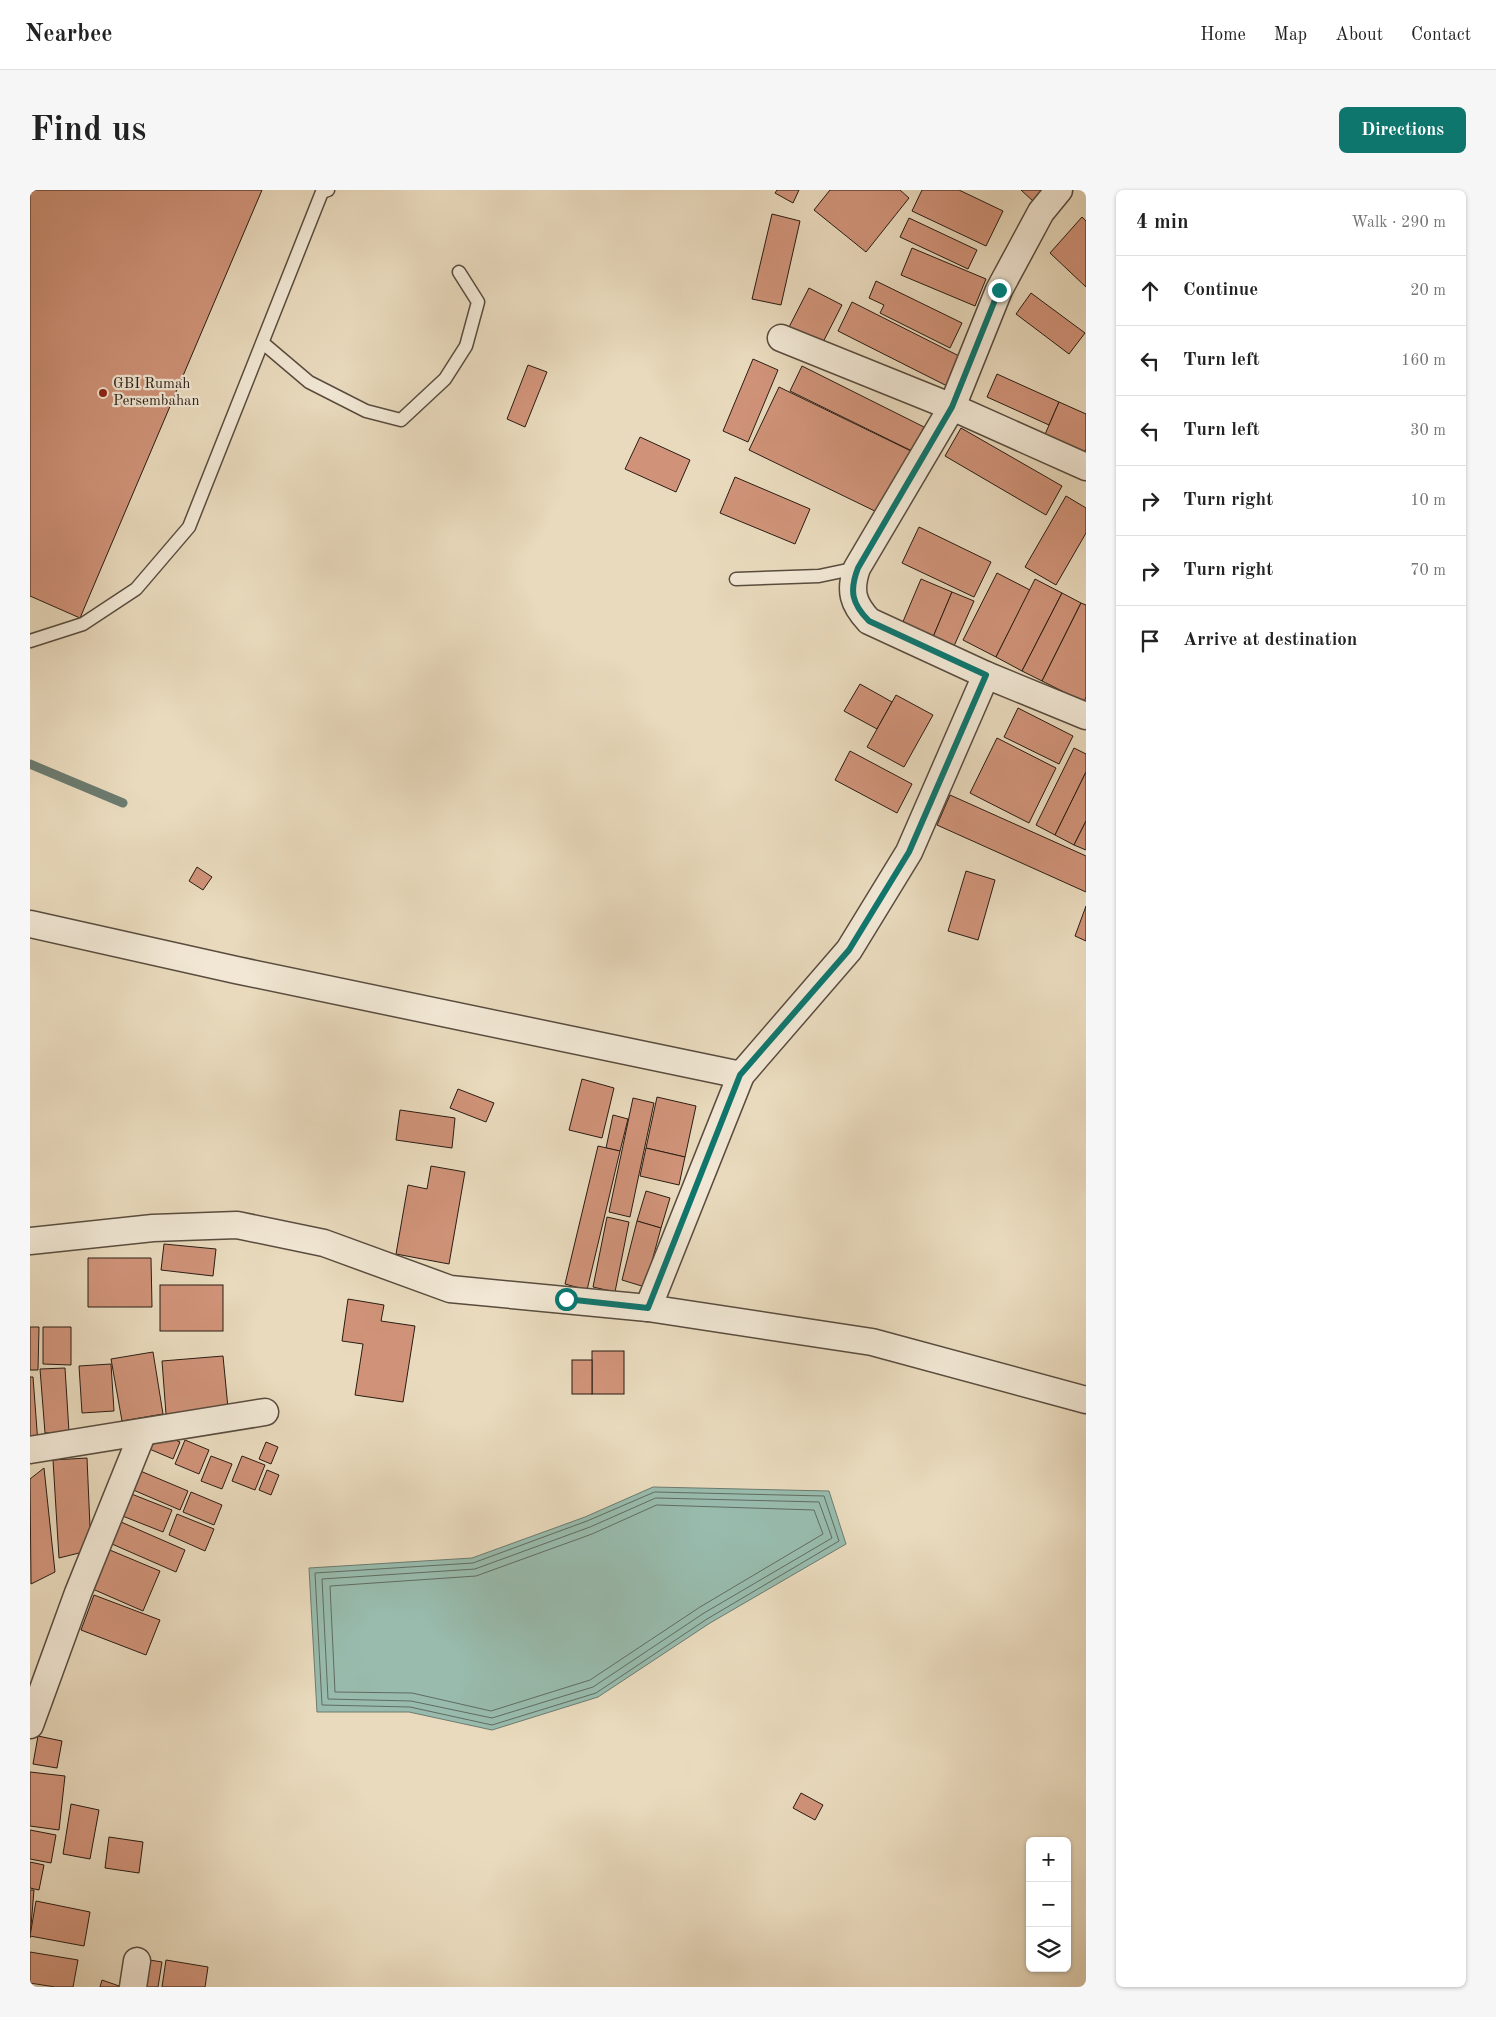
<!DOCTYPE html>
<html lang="en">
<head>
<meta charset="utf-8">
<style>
	body { margin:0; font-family:"Old Standard TT",serif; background:#f6f6f6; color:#222 }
	.controls { position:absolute; right:15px; bottom:15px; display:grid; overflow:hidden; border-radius:8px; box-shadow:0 1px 4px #0004 }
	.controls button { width:45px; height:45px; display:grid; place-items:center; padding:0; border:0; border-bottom:1px solid #e0e0e0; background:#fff; color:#222; font:25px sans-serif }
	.stop { position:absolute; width:15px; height:15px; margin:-11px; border:4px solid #0f766e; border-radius:50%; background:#fff }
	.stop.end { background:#0f766e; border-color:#fff; box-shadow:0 1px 5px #0008 }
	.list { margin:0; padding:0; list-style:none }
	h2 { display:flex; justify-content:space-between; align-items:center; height:65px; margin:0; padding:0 20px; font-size:21px }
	h2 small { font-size:16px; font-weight:400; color:#767676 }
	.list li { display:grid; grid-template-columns:32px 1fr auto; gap:15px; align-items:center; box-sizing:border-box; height:70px; padding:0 20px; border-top:1px solid #e0e0e0 }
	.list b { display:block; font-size:19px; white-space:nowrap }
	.list em { font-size:16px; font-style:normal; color:#767676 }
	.icon { flex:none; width:28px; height:28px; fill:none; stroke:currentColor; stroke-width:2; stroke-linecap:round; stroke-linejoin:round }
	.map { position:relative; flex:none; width:1056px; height:1797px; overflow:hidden; border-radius:8px }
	header { display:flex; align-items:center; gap:30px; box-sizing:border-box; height:70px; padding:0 25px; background:#fff; border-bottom:1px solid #e0e0e0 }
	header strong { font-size:24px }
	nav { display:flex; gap:28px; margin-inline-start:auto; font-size:18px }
	.intro { display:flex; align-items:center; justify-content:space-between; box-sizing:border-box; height:120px; padding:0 30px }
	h1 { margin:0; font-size:35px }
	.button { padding:12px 22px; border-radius:8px; background:#0f766e; color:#fff; font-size:18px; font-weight:700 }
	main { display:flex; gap:30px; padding:0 30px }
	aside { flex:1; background:#fff; border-radius:8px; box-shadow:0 1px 4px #0004 }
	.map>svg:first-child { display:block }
</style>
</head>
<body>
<header>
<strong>Nearbee</strong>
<nav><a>Home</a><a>Map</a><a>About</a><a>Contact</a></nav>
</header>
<div class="intro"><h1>Find us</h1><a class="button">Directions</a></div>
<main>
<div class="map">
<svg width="1056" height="1797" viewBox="0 0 1056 1797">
	<rect width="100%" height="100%" fill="#e9dabd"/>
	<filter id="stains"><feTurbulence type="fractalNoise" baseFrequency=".004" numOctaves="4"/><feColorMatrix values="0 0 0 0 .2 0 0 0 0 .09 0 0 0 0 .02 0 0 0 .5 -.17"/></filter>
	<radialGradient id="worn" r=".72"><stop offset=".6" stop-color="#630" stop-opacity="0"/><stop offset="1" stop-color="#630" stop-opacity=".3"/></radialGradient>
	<!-- water -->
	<polygon fill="#98bbad" stroke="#6c7b6f" points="623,1297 799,1301 816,1354 680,1433 568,1507 462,1540 379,1522 287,1522 279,1378 442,1368 555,1327"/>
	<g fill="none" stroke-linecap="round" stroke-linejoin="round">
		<!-- shore -->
		<g stroke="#606c60" stroke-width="1">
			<polygon points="625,1302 794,1306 809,1351 677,1429 566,1503 462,1535 380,1517 292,1515 285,1383 443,1373 557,1331"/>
			<polygon points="626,1308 789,1312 802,1348 674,1423 563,1497 462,1528 381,1511 298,1509 292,1389 445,1379 560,1337"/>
			<polygon points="627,1315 784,1320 793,1344 670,1417 560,1490 461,1521 382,1503 305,1502 300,1396 446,1386 562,1344"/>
		</g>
		<!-- stream -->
		<polyline stroke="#6c7b6f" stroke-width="9" points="0,574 93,613"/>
	</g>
	<!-- building -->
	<g fill="#d09379" stroke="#291c13">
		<polygon points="0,0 232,0 50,428 0,406"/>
		<polygon points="747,0 769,0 763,13 745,3"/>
		<polygon points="800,0 870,0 879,8 836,62 784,20"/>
		<polygon points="892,0 929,0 973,21 956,56 882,21"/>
		<polygon points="991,0 1014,0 1004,12"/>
		<polygon points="742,24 770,31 751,115 722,109"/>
		<polygon points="1052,27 1056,31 1056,97 1020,63"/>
		<polygon points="879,28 947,60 938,79 870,47"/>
		<polygon points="882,58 956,89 945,116 871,85"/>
		<polygon points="846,91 932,133 920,158 850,123 854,115 839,108"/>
		<polygon points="779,98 812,115 790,158 757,141"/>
		<polygon points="1001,103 1055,143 1039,164 986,124"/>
		<polygon points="822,112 939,171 925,200 808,141"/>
		<polygon points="723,169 748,180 718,252 693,241"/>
		<polygon points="498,175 517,182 495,237 477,229"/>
		<polygon points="772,176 894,237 882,261 760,201"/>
		<polygon points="967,184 1029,212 1019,235 957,207"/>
		<polygon points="749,197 883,262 853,325 719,260"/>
		<polygon points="1029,212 1056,224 1056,259 1049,274 1010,256"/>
		<polygon points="931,238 1032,296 1016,325 915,266"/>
		<polygon points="610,247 660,270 646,302 595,279"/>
		<polygon points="705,287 780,319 765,354 690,323"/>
		<polygon points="1036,306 1056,318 1056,343 1026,395 995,377"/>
		<polygon points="889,337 961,372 944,407 872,373"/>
		<polygon points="967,383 1000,400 966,467 933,450"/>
		<polygon points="891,389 922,402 903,447 872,434"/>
		<polygon points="1005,389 1032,403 992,481 966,467"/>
		<polygon points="922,402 944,411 924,456 903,447"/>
		<polygon points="1032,403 1051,413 1012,491 992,481"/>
		<polygon points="1051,413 1056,415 1056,507 1054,512 1012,491"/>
		<polygon points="830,494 862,512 847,539 814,521"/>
		<polygon points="866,505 903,525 874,577 837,557"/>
		<polygon points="988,518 1043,546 1029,574 974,547"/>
		<polygon points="967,548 1026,578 999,633 940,603"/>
		<polygon points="1044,558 1056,564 1056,582 1025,645 1006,635"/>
		<polygon points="820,561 882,594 867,623 805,590"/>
		<polygon points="1056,582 1056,631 1044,655 1025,645"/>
		<polygon points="920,605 1056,666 1056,702 907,635"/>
		<polygon points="1056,631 1056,660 1044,655"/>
		<polygon points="167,677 182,687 173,700 159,691"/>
		<polygon points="936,681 965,690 948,750 918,741"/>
		<polygon points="1056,716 1056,751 1045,746"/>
		<polygon points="552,889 584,898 572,948 539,940"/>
		<polygon points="428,899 464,913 456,932 420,918"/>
		<polygon points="627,907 666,916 655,967 616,958"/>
		<polygon points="603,908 624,913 600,1027 579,1022"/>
		<polygon points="370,920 425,928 422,958 366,950"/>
		<polygon points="583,925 598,929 590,961 576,958"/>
		<polygon points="568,956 590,961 557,1100 535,1094"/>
		<polygon points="616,958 655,967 649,995 610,986"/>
		<polygon points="401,976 435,982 419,1074 366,1064 378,995 397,999"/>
		<polygon points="616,1001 640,1008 631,1038 607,1031"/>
		<polygon points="577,1027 599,1032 585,1102 563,1097"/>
		<polygon points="607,1031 631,1038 615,1097 592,1090"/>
		<polygon points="134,1054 186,1059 183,1086 131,1080"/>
		<polygon points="58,1068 121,1068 122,1117 58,1117"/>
		<rect x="130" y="1095" width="63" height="46"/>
		<polygon points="318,1109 354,1115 351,1131 385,1136 373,1212 325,1205 333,1154 312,1151"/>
		<polygon points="0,1137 9,1137 8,1180 0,1180"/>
		<polygon points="13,1137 41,1137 41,1175 13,1174"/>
		<rect x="562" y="1161" width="32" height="43"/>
		<polygon points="123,1162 133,1224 92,1231 81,1169"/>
		<polygon points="193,1166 198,1218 136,1224 132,1171"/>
		<rect x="542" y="1170" width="20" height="34"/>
		<polygon points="81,1174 84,1221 52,1223 49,1176"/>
		<polygon points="35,1178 39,1242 15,1243 10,1179"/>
		<polygon points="0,1187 3,1187 8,1254 0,1254"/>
		<polygon points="124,1241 150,1252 143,1269 117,1258"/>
		<polygon points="155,1250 179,1260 169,1284 145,1274"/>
		<polygon points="236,1252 248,1257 241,1274 229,1269"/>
		<polygon points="181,1266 202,1274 192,1299 171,1291"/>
		<polygon points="212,1266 235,1275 225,1300 202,1291"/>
		<polygon points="57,1268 61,1360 29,1368 23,1270"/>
		<polygon points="14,1278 25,1382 1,1394 0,1289"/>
		<polygon points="108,1280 158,1301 150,1320 101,1299"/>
		<polygon points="237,1280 249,1285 241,1305 229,1300"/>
		<polygon points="161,1302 192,1315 184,1335 153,1322"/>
		<polygon points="99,1303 142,1320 133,1342 90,1325"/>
		<polygon points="147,1324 184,1339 175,1361 139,1345"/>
		<polygon points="91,1332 155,1360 146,1382 82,1354"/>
		<polygon points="75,1358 130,1381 113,1421 58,1397"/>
		<polygon points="64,1405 130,1430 116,1465 51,1440"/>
		<polygon points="8,1546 32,1551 27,1578 3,1574"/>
		<polygon points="0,1582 35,1586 29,1640 0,1636"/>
		<polygon points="771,1603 793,1615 785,1630 763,1618"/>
		<polygon points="41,1614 69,1620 60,1669 33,1664"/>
		<polygon points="0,1640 26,1645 21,1673 0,1669"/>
		<polygon points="79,1647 113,1652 109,1683 75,1678"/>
		<polygon points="0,1672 14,1675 9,1700 0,1698"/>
		<polygon points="0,1700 4,1700 0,1748"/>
		<polygon points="6,1711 60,1722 54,1756 0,1746"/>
		<polygon points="0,1762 48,1770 43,1797 25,1797 0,1793"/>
		<polygon points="113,1769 132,1772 128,1797 108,1797"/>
		<polygon points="136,1770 178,1777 175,1797 132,1797"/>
		<polygon points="72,1790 92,1797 70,1797"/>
	</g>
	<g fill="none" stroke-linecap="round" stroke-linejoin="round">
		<defs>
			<g id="lane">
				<polyline points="233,153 279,192 336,221 371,230 415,189 436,156 448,112 429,82"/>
				<polyline points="706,389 789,386 827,378"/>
				<polyline points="0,451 53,434 106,399 159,337 292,2 298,0"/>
			</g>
			<g id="street">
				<path d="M 1029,0 L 1011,22 L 969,100 L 922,217 L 827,378 C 819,401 823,414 839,431 L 956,485 L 1056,526"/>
				<polyline points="751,148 922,217 1056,277"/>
				<polyline points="0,734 206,780 711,885"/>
				<polyline points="0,1051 123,1038 207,1035 294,1053 420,1099 618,1118 842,1152 1056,1210"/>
				<polyline points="618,1118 711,885 819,760 879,662 956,485"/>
				<polyline points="0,1260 235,1222"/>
				<polyline points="0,1535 48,1403 113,1242"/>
				<polyline points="103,1797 107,1771"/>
			</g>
		</defs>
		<!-- lane casing -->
		<use href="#lane" stroke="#594c3e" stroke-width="15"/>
		<!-- street casing -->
		<use href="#street" stroke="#594c3e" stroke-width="29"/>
		<!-- lane -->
		<use href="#lane" stroke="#f1e7d4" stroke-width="12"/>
		<!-- street -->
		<use href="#street" stroke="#f1e7d4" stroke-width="26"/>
	</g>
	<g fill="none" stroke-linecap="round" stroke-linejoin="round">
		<!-- route -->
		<path stroke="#0f766e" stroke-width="6" d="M 536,1109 L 618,1118 L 710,885 L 819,760 L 879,662 L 956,485 L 839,431 C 822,414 819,401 828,378 L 922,217 L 969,100"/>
	</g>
	<!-- markers -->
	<circle fill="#8f2418" stroke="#f1e7d4" stroke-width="2" cx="73" cy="203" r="5"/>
	<g text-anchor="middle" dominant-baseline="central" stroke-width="4.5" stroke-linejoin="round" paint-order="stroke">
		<!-- poi labels -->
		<g font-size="15" fill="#291c13" stroke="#f1e7d4" text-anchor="start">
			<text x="83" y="194">GBI Rumah<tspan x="83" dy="17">Persembahan</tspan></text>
		</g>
	</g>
	<rect width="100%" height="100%" filter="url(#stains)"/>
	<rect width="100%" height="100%" fill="url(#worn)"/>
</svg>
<div class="controls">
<button>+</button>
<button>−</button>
<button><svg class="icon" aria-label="layers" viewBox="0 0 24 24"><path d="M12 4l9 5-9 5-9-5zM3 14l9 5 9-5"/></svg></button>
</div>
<div class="stop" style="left:536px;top:1109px"></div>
<div class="stop end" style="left:969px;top:100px"></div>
</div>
<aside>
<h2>4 min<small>Walk · 290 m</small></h2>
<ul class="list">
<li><svg class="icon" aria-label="ahead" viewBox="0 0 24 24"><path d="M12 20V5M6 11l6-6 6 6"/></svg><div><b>Continue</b></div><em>20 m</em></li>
<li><svg class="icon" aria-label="left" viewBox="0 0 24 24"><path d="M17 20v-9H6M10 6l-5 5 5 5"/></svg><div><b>Turn left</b></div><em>160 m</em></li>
<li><svg class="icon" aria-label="left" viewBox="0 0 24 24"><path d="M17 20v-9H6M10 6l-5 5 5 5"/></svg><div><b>Turn left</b></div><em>30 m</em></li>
<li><svg class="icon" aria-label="right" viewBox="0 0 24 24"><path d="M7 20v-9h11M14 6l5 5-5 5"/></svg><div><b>Turn right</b></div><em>10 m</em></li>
<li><svg class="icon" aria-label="right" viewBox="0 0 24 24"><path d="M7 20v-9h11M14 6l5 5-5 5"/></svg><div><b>Turn right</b></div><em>70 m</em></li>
<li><svg class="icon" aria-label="arrive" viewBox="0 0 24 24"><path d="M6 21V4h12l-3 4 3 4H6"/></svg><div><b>Arrive at destination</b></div></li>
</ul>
</aside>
</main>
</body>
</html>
